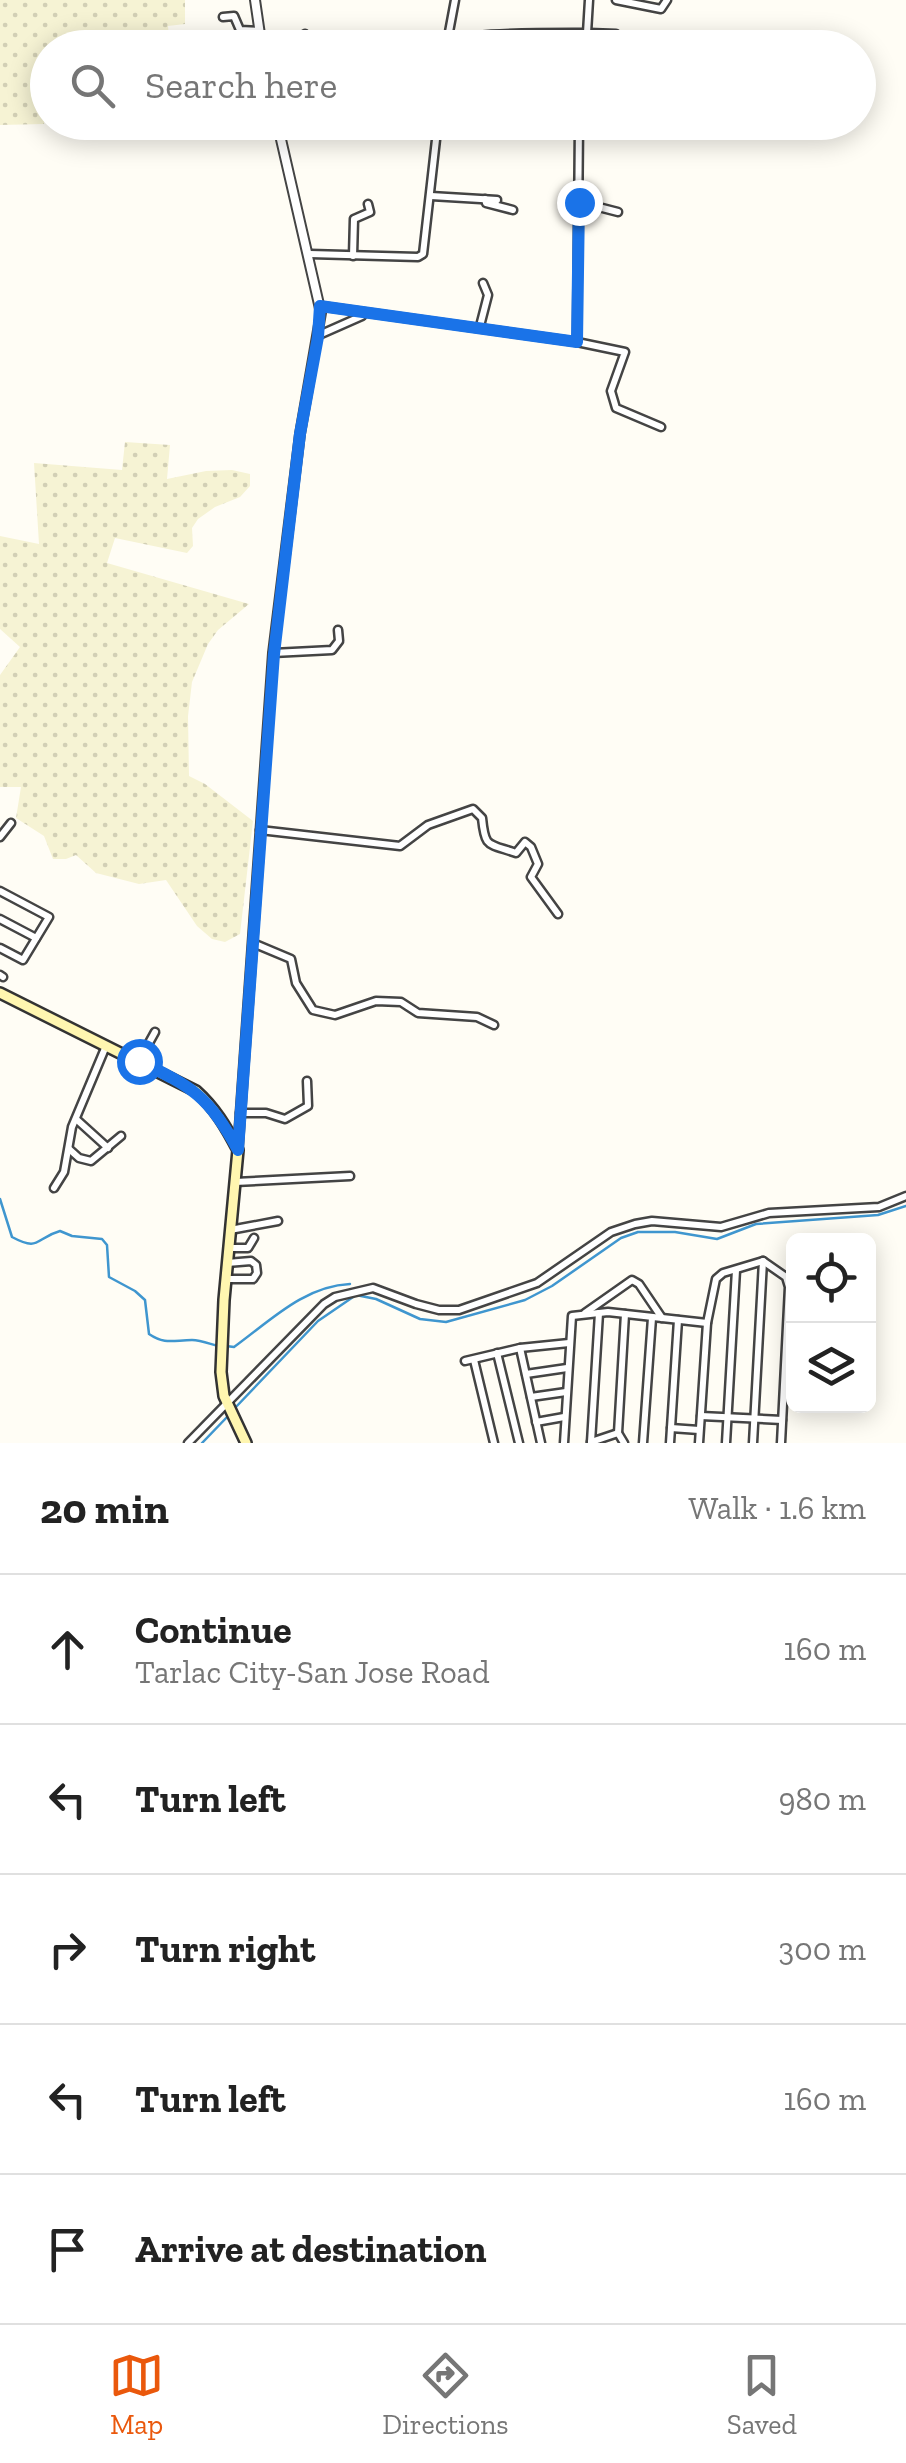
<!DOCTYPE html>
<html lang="en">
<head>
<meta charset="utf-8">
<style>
	body { margin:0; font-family:"Zilla Slab",serif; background:#f6f6f6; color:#222 }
	.controls { position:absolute; right:30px; bottom:30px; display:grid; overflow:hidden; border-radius:15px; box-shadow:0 5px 25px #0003 }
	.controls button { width:90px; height:90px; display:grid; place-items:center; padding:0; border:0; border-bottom:2px solid #e0e0e0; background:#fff; color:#222; font:50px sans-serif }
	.stop { position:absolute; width:30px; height:30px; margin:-22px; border:8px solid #1a73e8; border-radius:50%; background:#fff }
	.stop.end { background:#1a73e8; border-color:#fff; box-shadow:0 2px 10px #0008 }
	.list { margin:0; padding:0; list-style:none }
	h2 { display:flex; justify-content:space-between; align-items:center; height:130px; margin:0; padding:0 40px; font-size:42px }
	h2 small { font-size:32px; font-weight:400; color:#767676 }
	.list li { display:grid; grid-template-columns:65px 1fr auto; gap:30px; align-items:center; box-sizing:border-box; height:150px; padding:0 40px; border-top:2px solid #e0e0e0 }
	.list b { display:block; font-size:38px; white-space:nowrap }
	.list p { margin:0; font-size:32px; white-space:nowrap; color:#767676 }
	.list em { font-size:32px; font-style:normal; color:#767676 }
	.icon { flex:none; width:55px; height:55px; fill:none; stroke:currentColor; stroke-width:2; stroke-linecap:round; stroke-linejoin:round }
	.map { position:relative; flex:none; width:906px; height:1443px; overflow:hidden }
	.search { position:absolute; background:#fff; box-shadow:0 5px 25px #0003; left:30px; right:30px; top:30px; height:110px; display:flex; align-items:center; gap:25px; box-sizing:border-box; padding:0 35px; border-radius:55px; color:#767676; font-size:38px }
	.sheet { height:880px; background:#fff }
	nav { display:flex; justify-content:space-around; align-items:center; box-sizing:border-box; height:140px; border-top:2px solid #e0e0e0; background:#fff; font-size:28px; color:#767676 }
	nav a { display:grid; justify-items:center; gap:5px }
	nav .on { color:#ea580c }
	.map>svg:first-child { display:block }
</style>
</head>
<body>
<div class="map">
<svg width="906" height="1443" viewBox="0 0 906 1443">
	<defs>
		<pattern id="farmland-dots" width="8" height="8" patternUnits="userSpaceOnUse" patternTransform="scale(2.5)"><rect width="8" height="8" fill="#f6f3d4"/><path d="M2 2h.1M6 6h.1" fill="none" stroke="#d2cfb5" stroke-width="1.8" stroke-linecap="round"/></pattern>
	</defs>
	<rect width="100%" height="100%" fill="#fffdf5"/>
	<!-- farmland -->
	<g fill="url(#farmland-dots)">
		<polygon points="0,0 185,0 185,24 168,26 169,37 86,34 83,47 48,48 44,124 0,125"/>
		<polygon points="125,442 170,445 167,479 206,471 232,470 250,474 250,486 240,497 215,507 198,519 192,528 193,546 187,553 115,538 107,563 249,604 218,630 208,644 192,682 188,716 189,776 205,784 253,821 240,934 225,942 212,939 197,926 166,880 139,884 96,873 76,855 66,859 53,859 44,836 16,818 21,787 0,787 0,675 20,647 0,629 0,536 39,544 34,463 122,470"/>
	</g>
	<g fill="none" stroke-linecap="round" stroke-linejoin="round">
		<!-- stream -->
		<g stroke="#3f96cf" stroke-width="2.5">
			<path d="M 0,1199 L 12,1237 C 40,1252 35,1238 60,1231 L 72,1236 L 102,1239 L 107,1245 L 109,1277 L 135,1291 L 145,1300 L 149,1334 C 165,1345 174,1340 192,1340 C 201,1340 210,1344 218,1346"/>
			<path d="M 226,1346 L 234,1347 C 270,1321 304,1286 350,1284"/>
			<polyline points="234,1409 318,1321 356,1295 376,1299 420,1319 446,1322 525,1300 552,1286 621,1238 638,1232 675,1232 717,1239 756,1224 878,1215 906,1206"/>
			<polyline points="202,1443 229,1415"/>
		</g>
		<defs>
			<g id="minor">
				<polyline points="616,0 661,9 667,0"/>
				<polyline points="223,17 234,16 240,30 259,31"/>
				<polyline points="589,33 616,34"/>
				<polyline points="305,34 309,48"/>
				<polyline points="98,41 173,48"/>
				<path d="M 407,48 C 467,32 525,33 587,33 L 589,0"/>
				<polyline points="446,48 455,0"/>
				<polyline points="461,122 498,132"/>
				<polyline points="579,122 577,342 625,352 611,391 616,408 661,427"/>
				<polyline points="431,196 497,200"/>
				<polyline points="485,199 486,203 513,210"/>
				<polyline points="579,202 618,212"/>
				<polyline points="310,254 418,257 423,254 438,122"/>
				<polyline points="353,256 354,219 370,212 368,204"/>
				<polyline points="320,306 577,342"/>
				<polyline points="480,326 488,295 483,283"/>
				<polyline points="319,335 362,316"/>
				<polyline points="273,653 332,650 339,641 338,630"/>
				<path d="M 260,830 L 400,846 L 428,825 L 473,809 L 482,818 C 485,848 487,843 516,853 L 525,842 L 531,847 L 538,864 L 531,877 L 558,914"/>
				<polyline points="0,837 11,823"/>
				<polyline points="0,891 49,917 23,960 0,948"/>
				<polyline points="0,919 36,938"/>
				<polyline points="253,943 291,959 296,983 313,1010 335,1015 376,1001 401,1002 418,1013 477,1017 494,1025"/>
				<polyline points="0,975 3,977"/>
				<polyline points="139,1061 155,1032"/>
				<polyline points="240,1113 266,1113 285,1119 308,1106 307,1081"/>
				<polyline points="76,1119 108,1148"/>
				<polyline points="69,1149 79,1158 91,1161 121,1136"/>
				<polyline points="235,1182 350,1176"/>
				<polyline points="54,1188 64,1172 72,1127 106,1046"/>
				<polyline points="230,1230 278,1221"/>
				<polyline points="229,1248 248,1248 254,1238"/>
				<polyline points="226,1279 253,1279 257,1273 256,1265 251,1261 227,1263"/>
				<polyline points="585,1313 632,1280 639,1284 662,1318"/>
				<polyline points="520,1348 541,1443"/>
				<polyline points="497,1353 519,1443"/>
				<polyline points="474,1360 494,1443"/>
				<polyline points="465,1361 520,1348 569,1343"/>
				<polyline points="526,1374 567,1368"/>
				<polyline points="531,1397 566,1392"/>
				<polyline points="701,1416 782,1420"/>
				<polyline points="536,1422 564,1417"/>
				<polyline points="671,1428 699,1430"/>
				<polyline points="591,1442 599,1313"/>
				<polyline points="591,1442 618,1433"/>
				<polyline points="188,1443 324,1304 335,1297 373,1288 416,1304 439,1310 459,1310 537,1283 611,1232 635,1224 652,1221 721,1227 769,1213 879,1207 906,1196"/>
				<polyline points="564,1443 572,1316 608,1312 707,1323"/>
				<polyline points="624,1443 618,1433 625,1314"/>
				<polyline points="643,1443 652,1318"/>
				<polyline points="670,1443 678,1320"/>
				<polyline points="699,1443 707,1323 716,1279 723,1273 763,1261 786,1277 789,1287 781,1443"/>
				<polyline points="726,1443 736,1270"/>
				<polyline points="753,1443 763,1261"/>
			</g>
			<g id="tertiary">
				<polyline points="255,0 262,48"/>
				<polyline points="238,1148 273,653 300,434 321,313 277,122"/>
			</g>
			<path id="secondary" d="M 0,993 L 196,1091 C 215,1108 226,1127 238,1150 L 224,1300 L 221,1372 L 224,1396 L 246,1443"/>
		</defs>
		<!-- minor casing -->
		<use href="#minor" stroke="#444" stroke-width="11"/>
		<!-- tertiary casing -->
		<use href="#tertiary" stroke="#444" stroke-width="12"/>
		<!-- secondary casing -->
		<use href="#secondary" stroke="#333" stroke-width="14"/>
		<!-- minor -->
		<use href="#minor" stroke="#fff" stroke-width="6"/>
		<!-- tertiary -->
		<use href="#tertiary" stroke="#fff" stroke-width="8"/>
		<!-- secondary -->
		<use href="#secondary" stroke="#fff6b0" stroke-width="9"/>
	</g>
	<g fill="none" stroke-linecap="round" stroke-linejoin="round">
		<!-- route -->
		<path stroke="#1a73e8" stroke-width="12" d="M 139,1061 C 192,1087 209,1096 238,1150 L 274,654 L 300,434 L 318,337 L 320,306 L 577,342 L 579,202"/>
	</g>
</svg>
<div class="controls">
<button><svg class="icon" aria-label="locate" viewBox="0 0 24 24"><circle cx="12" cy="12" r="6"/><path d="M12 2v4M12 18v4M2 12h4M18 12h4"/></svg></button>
<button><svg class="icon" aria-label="layers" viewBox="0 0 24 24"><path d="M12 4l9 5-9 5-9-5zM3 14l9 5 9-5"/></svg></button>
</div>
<div class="stop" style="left:139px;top:1061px"></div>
<div class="stop end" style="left:579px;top:202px"></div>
<div class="search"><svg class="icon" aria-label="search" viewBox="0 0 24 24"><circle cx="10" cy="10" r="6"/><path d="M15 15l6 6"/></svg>Search here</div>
</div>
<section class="sheet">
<h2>20 min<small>Walk · 1.6 km</small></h2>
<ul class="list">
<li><svg class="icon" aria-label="ahead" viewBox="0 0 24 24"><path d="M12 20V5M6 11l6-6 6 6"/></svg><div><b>Continue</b><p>Tarlac City-San Jose Road</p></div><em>160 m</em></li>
<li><svg class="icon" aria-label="left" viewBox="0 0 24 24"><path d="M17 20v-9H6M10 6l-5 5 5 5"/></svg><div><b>Turn left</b></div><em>980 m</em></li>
<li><svg class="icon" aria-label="right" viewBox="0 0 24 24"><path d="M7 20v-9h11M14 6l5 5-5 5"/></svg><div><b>Turn right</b></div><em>300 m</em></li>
<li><svg class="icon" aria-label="left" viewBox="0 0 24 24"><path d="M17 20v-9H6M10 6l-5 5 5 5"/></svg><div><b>Turn left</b></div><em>160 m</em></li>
<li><svg class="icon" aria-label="arrive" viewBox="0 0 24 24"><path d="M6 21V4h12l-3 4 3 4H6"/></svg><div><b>Arrive at destination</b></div></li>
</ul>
</section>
<nav>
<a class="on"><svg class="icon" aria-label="map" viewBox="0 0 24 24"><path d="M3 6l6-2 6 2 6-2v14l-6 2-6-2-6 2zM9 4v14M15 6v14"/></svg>Map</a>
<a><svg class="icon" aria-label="directions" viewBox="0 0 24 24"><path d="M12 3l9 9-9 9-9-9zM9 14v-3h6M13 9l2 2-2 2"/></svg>Directions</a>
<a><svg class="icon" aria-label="saved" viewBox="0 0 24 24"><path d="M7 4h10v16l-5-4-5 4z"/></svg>Saved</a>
</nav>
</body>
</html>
